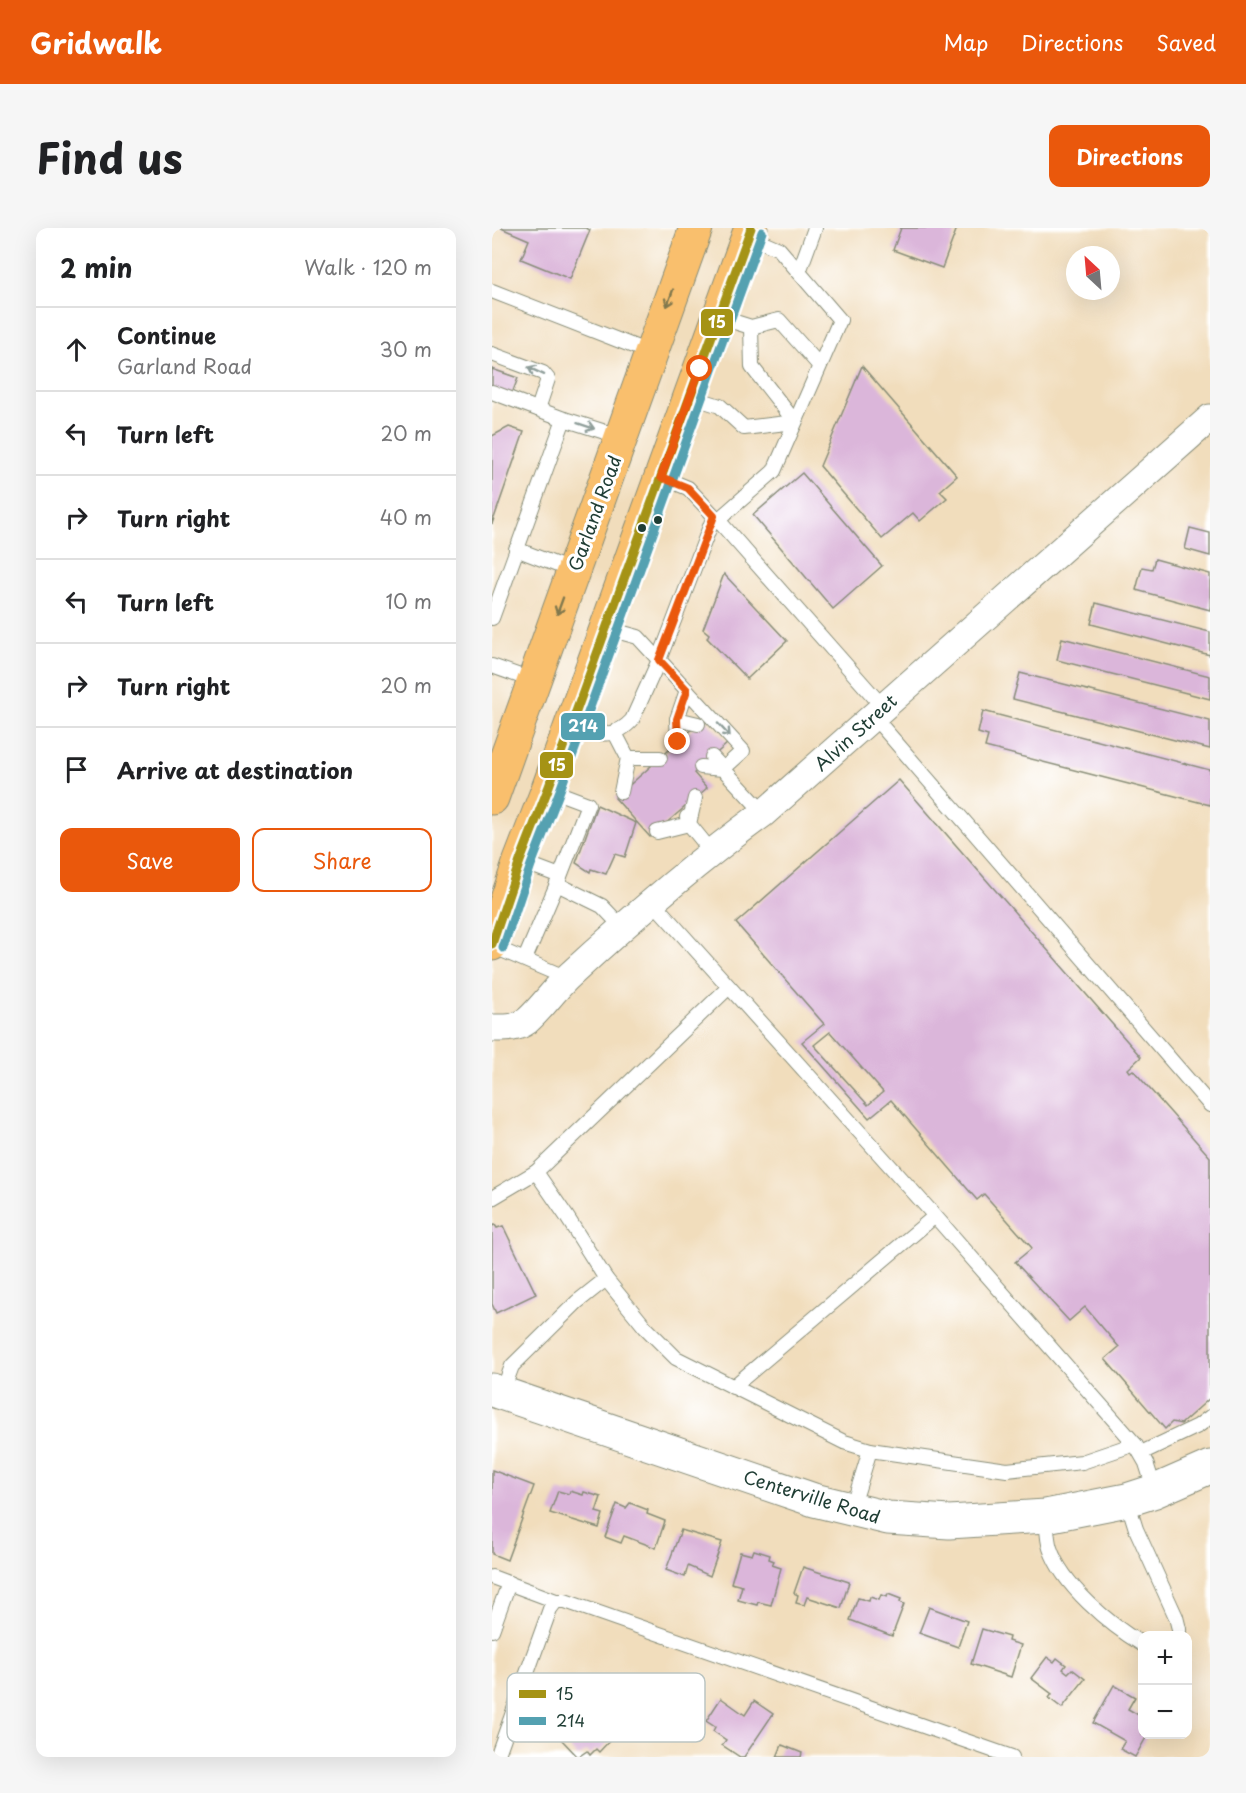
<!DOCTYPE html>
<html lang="en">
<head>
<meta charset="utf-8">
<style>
	body { margin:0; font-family:"Playpen Sans",sans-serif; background:#f6f6f6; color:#202124 }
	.controls { position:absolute; right:18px; bottom:18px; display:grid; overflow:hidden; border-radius:12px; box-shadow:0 6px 24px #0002 }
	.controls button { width:54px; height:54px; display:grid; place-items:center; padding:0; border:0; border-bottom:2px solid #e0e0e0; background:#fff; color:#202124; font:30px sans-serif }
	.compass { position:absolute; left:574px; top:18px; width:54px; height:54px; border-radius:50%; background:#fff; box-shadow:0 6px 24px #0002; rotate:334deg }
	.stop { position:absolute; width:18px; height:18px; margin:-14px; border:4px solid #ea580c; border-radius:50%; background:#fff }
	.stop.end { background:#ea580c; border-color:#fff; box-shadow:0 2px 6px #0008 }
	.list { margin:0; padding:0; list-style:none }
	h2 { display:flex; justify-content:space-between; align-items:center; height:78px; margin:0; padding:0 24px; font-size:26px }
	h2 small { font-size:20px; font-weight:400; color:#757577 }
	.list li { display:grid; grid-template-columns:39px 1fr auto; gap:18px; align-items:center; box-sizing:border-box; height:84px; padding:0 24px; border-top:2px solid #e0e0e0 }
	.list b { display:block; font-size:22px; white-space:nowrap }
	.list p { margin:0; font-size:20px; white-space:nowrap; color:#757577 }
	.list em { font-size:20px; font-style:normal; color:#757577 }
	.actions { display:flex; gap:12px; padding:18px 24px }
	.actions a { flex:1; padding:14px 0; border:2px solid #ea580c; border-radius:12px; text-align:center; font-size:21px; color:#ea580c }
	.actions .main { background:#ea580c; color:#fff }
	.icon { flex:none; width:33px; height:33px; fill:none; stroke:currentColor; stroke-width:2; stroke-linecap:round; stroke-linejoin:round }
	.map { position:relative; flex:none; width:718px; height:1529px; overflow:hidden; border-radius:12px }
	header { display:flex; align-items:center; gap:36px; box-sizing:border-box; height:84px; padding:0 30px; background:#ea580c; color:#fff }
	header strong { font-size:28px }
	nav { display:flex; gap:33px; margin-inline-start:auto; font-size:21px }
	.intro { display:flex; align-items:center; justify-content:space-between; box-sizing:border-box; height:144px; padding:0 36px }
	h1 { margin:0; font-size:42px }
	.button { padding:15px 27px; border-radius:12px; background:#ea580c; color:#fff; font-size:21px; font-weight:700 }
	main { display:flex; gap:36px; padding:0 36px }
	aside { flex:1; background:#fff; border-radius:12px; box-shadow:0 6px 24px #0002 }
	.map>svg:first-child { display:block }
</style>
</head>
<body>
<header>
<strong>Gridwalk</strong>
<nav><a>Map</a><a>Directions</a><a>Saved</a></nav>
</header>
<div class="intro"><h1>Find us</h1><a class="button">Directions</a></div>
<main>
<aside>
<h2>2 min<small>Walk · 120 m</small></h2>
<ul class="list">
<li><svg class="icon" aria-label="ahead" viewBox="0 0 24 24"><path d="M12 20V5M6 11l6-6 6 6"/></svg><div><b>Continue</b><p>Garland Road</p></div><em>30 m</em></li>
<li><svg class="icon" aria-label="left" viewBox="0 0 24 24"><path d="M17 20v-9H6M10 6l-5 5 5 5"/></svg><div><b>Turn left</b></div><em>20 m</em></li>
<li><svg class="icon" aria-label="right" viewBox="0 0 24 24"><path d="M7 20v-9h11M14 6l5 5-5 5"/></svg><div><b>Turn right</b></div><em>40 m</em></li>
<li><svg class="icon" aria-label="left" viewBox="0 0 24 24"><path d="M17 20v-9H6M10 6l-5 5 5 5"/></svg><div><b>Turn left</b></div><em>10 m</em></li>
<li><svg class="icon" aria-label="right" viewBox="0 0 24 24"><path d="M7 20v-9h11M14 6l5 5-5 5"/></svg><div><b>Turn right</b></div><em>20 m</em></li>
<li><svg class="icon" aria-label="arrive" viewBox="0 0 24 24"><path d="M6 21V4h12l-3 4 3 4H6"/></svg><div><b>Arrive at destination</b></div></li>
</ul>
<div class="actions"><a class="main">Save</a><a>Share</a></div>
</aside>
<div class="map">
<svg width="718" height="1529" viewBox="0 0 718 1529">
	<rect width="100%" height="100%" fill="#fff"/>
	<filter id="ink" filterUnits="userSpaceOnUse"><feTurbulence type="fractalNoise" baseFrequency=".0167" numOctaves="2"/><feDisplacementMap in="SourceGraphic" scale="12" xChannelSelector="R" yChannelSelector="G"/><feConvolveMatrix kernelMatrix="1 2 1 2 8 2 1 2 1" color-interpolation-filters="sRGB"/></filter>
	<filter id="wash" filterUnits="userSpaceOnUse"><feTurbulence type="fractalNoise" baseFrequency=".008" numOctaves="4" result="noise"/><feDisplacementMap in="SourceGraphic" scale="24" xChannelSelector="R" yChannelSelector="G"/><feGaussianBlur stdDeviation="1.35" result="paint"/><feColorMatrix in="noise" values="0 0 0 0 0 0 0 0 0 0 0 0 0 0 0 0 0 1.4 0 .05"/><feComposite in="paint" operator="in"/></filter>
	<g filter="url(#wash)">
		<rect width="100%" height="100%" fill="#f1ddbc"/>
		<g id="blocks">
			<!-- building -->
			<g fill="#dbb6da" fill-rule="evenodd">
				<polygon points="9,0 94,0 98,2 78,51 29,31 37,12"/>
				<polygon points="409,0 465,0 450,40 401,22"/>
				<polygon points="370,138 465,248 448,263 455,270 428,293 421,285 390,311 328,238"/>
				<polygon points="0,141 26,150 18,171 0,164"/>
				<polygon points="17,199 32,204 0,296 0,208"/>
				<polygon points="310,245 390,338 341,381 261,287"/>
				<polygon points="698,300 718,305 718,328 693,321"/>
				<polygon points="663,331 718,346 718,382 644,362 650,339 660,341"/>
				<polygon points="232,346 295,413 255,451 215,410 217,406 211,401"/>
				<polygon points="604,375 718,404 718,427 599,396"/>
				<polygon points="570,410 718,448 718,471 565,432"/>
				<polygon points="528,445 718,493 718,521 521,471"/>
				<polygon points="491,483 718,542 718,577 493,519 496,508 486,505"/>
				<polygon points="212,491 236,515 202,545 215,560 158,609 123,570"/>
				<path d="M 407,552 L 649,829 L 636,841 L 638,844 L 641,842 L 718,929 L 718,1170 L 689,1196 L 680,1194 L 673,1201 L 613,1131 L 627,1119 L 593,1079 L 577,1093 L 523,1034 L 540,1020 L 492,966 L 485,972 L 399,872 L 377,890 L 310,814 L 332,796 L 244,695 ZM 338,804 L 391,864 L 376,877 L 322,817 Z"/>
				<polygon points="105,577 144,595 133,629 123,626 114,646 99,641 98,644 84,635"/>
				<polygon points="3,997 5,1000 11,998 44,1066 4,1085 0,1076 0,998"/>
				<polygon points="0,1242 42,1258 15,1332 0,1326"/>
				<polygon points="66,1263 77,1266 78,1263 91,1267 92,1264 109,1269 104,1284 111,1286 107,1300 58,1285"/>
				<polygon points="138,1275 156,1282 155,1286 173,1293 164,1320 132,1308 129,1315 113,1309 125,1276 134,1280"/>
				<polygon points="189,1302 230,1314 218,1348 196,1338 193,1349 174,1342"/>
				<polygon points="262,1322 278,1327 277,1331 282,1333 280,1337 289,1340 279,1377 266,1374 265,1377 246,1372 250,1358 239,1355 248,1324 260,1327"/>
				<polygon points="311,1339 357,1354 349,1380 315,1369 312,1377 304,1375 306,1367 302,1365"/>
				<polygon points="396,1366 409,1371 408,1374 412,1376 400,1408 358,1392 366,1370 377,1373 378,1369 387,1372 389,1367 395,1369"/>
				<polygon points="437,1379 475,1393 466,1419 427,1405"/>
				<polygon points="490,1401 517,1409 516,1413 529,1417 519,1449 479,1436"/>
				<polygon points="555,1429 562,1434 565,1430 574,1437 571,1441 576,1445 580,1441 593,1451 570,1480 557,1470 560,1466 539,1450"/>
				<polygon points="622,1457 643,1469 636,1481 650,1489 650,1506 656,1506 643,1529 628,1521 633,1513 601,1495"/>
				<polygon points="229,1470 253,1487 262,1473 281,1486 252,1529 248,1529 230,1517 234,1512 221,1503 223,1499 214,1493"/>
				<polygon points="101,1482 124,1506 107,1524 104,1521 98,1527 95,1523 86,1529 69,1511 74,1506 70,1502 80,1493 84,1497"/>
				<polygon points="290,1517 310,1525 309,1529 285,1529"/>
			</g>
		</g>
	</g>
	<g filter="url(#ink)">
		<use href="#blocks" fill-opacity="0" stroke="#888d78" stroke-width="1.5"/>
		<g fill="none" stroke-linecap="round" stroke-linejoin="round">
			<defs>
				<g id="service">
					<polyline points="257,8 287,21 348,92 282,243 226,292 391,479"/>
					<polyline points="307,44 323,0"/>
					<polyline points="0,63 159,125"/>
					<polyline points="227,89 259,99 287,92 327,137"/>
					<polyline points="259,99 260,139 303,194"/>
					<polyline points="0,126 51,145 56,151 46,181"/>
					<polyline points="0,164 72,191 129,209"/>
					<polyline points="197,168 228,178 252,200 303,194"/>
					<polyline points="169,249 196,260 226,292"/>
					<polyline points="24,321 81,343"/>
					<polyline points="0,390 72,191"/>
					<polyline points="113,400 146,409 251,523 231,541 209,539"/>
					<polyline points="0,438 42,453"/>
					<polyline points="381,488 718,877"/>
					<polyline points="185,491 206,496"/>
					<path d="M 79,498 C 103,505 121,513 140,492 L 167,432 L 222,288"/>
					<polyline points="123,505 136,530"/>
					<polyline points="186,514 185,491 195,462"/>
					<polyline points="220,529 272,585"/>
					<polyline points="56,561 96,576 65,656 110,678 130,699"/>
					<polyline points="129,564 136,530 168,530"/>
					<polyline points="203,570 197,596 219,623"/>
					<polyline points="165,604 197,596 195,589"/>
					<polyline points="28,633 68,648"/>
					<polyline points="160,673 443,988 643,1216 654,1235 663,1263"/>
					<polyline points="0,718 75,750"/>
					<polyline points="33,731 65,656"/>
					<polyline points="237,759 44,944 75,989 114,1051 153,1099 184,1130 352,1214 378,1222"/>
					<polyline points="0,970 44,944"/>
					<polyline points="241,1159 443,988"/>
					<polyline points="10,1165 20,1138 85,1074 114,1051"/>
					<polyline points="649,1225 706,1198 718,1189"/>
					<polyline points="635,1272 644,1301 684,1389 687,1401 687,1408"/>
					<polyline points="360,1281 378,1222 515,1242 590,1234 643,1216"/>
					<path d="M 554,1288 C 555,1298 555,1311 558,1320 C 570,1357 618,1397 650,1416"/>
					<polyline points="0,1349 64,1373 73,1373 520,1529"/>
					<polyline points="0,1402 17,1355"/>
					<polyline points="5,1529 58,1381 64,1373"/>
				</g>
				<path id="minor" d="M 0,800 C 13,800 24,801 35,793 C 51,779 63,760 79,746 C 142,688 203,635 272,585 L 718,190"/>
				<polyline id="tertiary" points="0,1162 322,1272 396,1290 457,1294 554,1288 635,1272 663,1263 718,1239"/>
				<g id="primary">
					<polyline points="0,570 204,0"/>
					<polyline points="0,716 28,633 56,561 259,0"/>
				</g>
			</defs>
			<!-- service casing -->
			<use href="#service" stroke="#888d78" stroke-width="16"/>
			<!-- minor casing -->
			<use href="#minor" stroke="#888d78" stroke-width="29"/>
			<!-- tertiary casing -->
			<use href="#tertiary" stroke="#888d78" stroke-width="35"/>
			<!-- primary casing -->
			<use href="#primary" stroke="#888d78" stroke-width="35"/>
			<!-- service -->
			<use href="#service" stroke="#fff" stroke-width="14"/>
			<!-- minor -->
			<use href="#minor" stroke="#fff" stroke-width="27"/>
			<!-- tertiary -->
			<use href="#tertiary" stroke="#fff" stroke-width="33"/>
			<!-- primary -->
			<use href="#primary" stroke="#f9bf6d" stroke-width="33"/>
			<defs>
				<polyline id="bus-1" points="0,716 28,633 56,561 259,0"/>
				<polyline id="bus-2" points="11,720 39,637 67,565 270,4"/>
			</defs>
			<!-- bus-1 casing -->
			<use href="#bus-1" stroke="#fff" stroke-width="14"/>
			<!-- bus-2 casing -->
			<use href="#bus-2" stroke="#fff" stroke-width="14"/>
			<!-- bus-1 -->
			<use href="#bus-1" stroke="#a59315" stroke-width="9"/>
			<!-- bus-2 -->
			<use href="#bus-2" stroke="#54a1b1" stroke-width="9"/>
		</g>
		<!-- one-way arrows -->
		<defs><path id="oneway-shaft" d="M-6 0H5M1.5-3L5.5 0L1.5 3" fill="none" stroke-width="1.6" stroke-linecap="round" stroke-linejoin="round" transform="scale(1.5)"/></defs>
		<g stroke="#81784e">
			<use href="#oneway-shaft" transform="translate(178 70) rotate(110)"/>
			<use href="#oneway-shaft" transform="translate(68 378) rotate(110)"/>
		</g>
		<g stroke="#8f9e9a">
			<use href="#oneway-shaft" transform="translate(44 143) rotate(-155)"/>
			<use href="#oneway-shaft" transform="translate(94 198) rotate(18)"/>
			<use href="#oneway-shaft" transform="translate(232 502) rotate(47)"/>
		</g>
	</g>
	<g fill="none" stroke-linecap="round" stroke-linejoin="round" filter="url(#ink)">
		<!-- route -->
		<polyline stroke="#ea580c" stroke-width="8" points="186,514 185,491 195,462 167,432 222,288 196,260 169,249 208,141"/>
	</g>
	<!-- markers -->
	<g fill="#1f3d34" stroke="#fff" stroke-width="2">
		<circle cx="166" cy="292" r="5"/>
		<circle cx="150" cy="300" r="5"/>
	</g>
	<g text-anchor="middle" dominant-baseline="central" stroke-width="6" stroke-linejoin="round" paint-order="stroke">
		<!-- street labels -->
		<g font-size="18" fill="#1f3d34" stroke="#fff">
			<text transform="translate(102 285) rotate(-70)">Garland Road</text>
			<text transform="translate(363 504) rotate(-42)">Alvin Street</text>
			<text transform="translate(320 1268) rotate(17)">Centerville Road</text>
		</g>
	</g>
	<!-- legend -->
	<rect x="15" y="1445" width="198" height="69" rx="9" fill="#fff" stroke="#bcc5c2" stroke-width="1.5"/>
	<rect x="27" y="1462" width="27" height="8" fill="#a59315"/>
	<rect x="27" y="1489" width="27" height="8" fill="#54a1b1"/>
	<g font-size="16" fill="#1f3d34">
		<text x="64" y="1472">15</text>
		<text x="64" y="1499">214</text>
	</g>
	<g stroke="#fff" stroke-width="2">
		<rect x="208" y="80" width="34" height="29" rx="6" fill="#a59315"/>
		<rect x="68" y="484" width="46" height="29" rx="6" fill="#54a1b1"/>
		<rect x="47" y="523" width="35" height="28" rx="6" fill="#a59315"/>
	</g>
	<g font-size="16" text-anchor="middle" font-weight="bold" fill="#fff">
		<text x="225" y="100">15</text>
		<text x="91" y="504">214</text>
		<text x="65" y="543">15</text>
	</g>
</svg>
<div class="controls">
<button>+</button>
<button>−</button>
</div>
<svg class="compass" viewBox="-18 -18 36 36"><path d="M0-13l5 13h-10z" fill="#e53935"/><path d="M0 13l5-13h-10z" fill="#757577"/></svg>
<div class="stop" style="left:208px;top:141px"></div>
<div class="stop end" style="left:186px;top:514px"></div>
</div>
</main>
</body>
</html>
